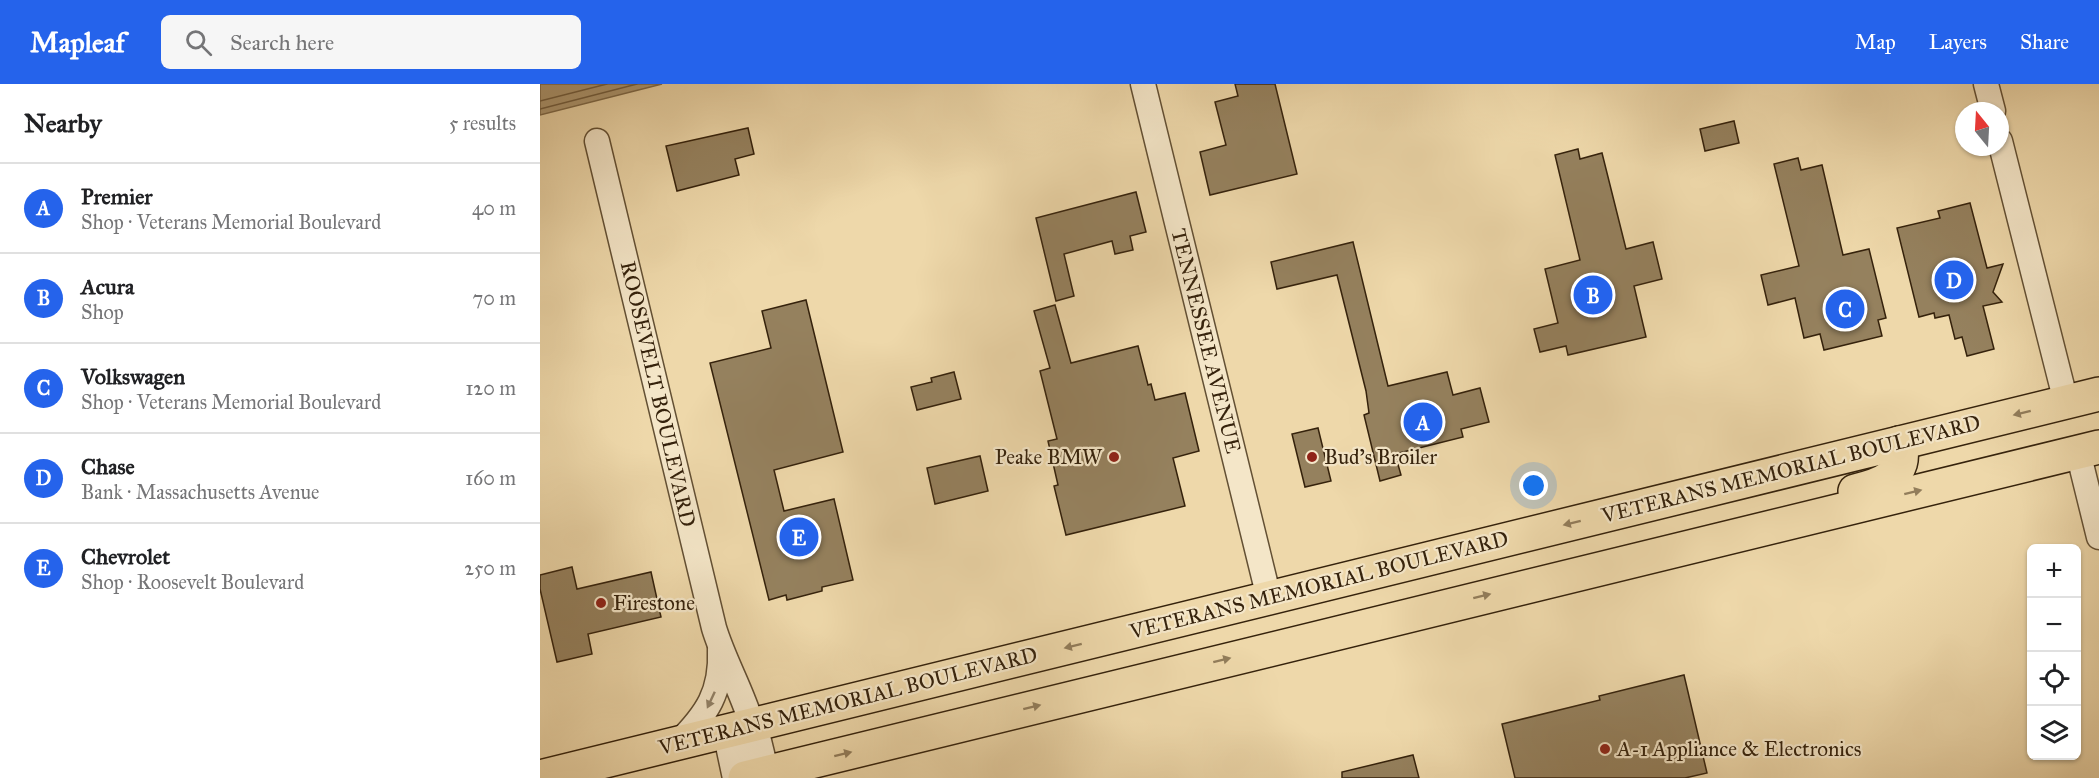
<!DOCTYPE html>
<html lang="en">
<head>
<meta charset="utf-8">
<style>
	body { margin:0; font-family:"IM FELL Great Primer",serif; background:#f6f6f6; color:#202124 }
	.controls { position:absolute; right:18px; bottom:18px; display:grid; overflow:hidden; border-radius:9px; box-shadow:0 2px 4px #0004 }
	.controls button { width:54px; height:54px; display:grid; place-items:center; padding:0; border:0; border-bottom:2px solid #e0e0e0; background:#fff; color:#202124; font:30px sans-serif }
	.compass { position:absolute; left:1415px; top:18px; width:54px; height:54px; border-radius:50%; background:#fff; box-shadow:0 2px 4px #0004; rotate:342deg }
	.you { position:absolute; left:994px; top:402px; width:21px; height:21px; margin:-15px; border:4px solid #fff; border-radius:50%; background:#1a73e8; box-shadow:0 0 0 9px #1a73e833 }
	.badge { display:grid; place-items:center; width:39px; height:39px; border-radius:50%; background:#2563eb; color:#fff; font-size:20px; font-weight:700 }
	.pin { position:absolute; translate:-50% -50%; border:3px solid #fff; box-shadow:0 2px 6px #0006 }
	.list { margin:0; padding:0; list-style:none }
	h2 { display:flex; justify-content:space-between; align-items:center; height:78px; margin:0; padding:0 24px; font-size:26px }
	h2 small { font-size:20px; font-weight:400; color:#757577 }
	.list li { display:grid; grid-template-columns:39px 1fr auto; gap:18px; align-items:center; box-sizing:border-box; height:90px; padding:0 24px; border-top:2px solid #e0e0e0 }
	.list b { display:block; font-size:22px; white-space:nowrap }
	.list p { margin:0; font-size:20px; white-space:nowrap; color:#757577 }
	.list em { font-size:20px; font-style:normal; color:#757577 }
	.icon { flex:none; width:33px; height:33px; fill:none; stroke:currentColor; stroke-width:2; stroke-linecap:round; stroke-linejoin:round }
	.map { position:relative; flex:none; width:1559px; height:694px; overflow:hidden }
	header { display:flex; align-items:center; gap:36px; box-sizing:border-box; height:84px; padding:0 30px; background:#2563eb; color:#fff }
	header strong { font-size:28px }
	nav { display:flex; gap:33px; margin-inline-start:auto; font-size:21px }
	.search { width:420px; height:54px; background:#f6f6f6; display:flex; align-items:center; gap:15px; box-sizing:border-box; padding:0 21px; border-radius:9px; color:#757577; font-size:22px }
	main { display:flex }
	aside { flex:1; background:#fff }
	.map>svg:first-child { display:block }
</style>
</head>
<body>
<header>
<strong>Mapleaf</strong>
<div class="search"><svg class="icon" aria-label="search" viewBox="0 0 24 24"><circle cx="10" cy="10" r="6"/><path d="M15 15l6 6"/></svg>Search here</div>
<nav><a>Map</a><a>Layers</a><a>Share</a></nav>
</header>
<main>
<aside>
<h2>Nearby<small>5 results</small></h2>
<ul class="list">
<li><span class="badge">A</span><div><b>Premier</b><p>Shop · Veterans Memorial Boulevard</p></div><em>40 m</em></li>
<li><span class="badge">B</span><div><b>Acura</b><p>Shop</p></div><em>70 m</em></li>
<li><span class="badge">C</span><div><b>Volkswagen</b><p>Shop · Veterans Memorial Boulevard</p></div><em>120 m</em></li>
<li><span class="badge">D</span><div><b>Chase</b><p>Bank · Massachusetts Avenue</p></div><em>160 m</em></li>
<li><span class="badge">E</span><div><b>Chevrolet</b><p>Shop · Roosevelt Boulevard</p></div><em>250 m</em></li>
</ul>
</aside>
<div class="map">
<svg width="1559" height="694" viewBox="0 0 1559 694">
	<rect width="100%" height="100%" fill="#eed8aa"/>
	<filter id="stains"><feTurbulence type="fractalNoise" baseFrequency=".00333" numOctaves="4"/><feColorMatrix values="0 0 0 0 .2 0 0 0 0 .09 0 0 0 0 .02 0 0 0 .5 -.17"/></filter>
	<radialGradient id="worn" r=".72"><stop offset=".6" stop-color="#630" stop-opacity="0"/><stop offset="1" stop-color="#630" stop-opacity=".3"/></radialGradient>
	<!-- water -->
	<polygon fill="#af9a74" stroke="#7e6a4a" stroke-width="1.5" points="0,0 122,0 0,31"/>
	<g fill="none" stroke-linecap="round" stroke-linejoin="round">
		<!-- shore -->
		<g stroke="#725e40" stroke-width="1.5">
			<polyline points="0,17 67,0"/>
			<polyline points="0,25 97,0"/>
		</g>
	</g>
	<!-- building -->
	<g fill="#95815e" stroke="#35220c" stroke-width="1.5">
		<polygon points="695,0 735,0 757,90 670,111 660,68 686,61 675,18 698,12"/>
		<polygon points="1194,37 1199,59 1165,67 1160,45"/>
		<polygon points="208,44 214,70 195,75 199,91 137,107 126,62"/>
		<polygon points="1038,65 1040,75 1062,69 1086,165 1113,158 1122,195 1094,202 1106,253 1028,271 1026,262 1000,268 994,245 1018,239 1005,185 1040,176 1015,71"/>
		<polygon points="1258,74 1261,86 1282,81 1303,171 1329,165 1346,234 1338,236 1342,252 1284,266 1280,250 1264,254 1255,214 1228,221 1221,191 1259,182 1234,80"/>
		<polygon points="596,108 606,148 590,152 593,166 575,170 572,157 524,170 534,212 516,217 496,134"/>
		<polygon points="1430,119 1447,184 1463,180 1453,208 1462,218 1443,222 1454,265 1427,272 1422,253 1415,255 1409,231 1395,234 1394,229 1379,233 1357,144 1400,134 1398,127"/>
		<polygon points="813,158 848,302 907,288 913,311 940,304 949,338 921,345 923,353 855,370 861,391 840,397 824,331 829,329 826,307 797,191 737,205 731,178"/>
		<polygon points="266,216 303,368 234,386 244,427 294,415 313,496 282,503 282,507 247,516 246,511 229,516 170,279 231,264 222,227"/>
		<polygon points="515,221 531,279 598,262 608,301 611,300 615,316 645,309 659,367 633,374 645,422 526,451 514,402 518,401 508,357 517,355 500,287 510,284 494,227"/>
		<polygon points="414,288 421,315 377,326 371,303 392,298 391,294"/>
		<polygon points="778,344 791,397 765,403 752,350"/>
		<polygon points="440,372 448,407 395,420 387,384"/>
		<polygon points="32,483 37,505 111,488 121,533 48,550 52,570 17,578 0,505 0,491"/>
		<polygon points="1144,591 1167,689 1145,694 975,694 962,640 1060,616 1059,612"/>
		<polygon points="873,671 879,694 802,694 802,688"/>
	</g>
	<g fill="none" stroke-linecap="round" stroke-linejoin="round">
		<defs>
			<g id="minor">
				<polyline points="603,0 729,514"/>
				<polyline points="1446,0 1453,27"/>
				<path d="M 57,57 L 174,544 C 184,577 202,607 212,641"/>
				<polyline points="1460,57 1526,318"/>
				<polyline points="1538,368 1559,453"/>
				<path d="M 138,659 C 167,630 182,608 180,565"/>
			</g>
			<g id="tertiary">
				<polyline points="212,641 225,694"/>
				<polyline points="188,647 198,694"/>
			</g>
			<g id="primary">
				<path d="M 1315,407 C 1341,401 1370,391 1359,359"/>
				<polyline points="0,693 1559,310"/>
				<polyline points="205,694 1559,363"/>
			</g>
		</defs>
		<!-- minor casing -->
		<use href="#minor" stroke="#635034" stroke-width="27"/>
		<!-- tertiary casing -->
		<use href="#tertiary" stroke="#635034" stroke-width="33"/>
		<!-- primary casing -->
		<use href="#primary" stroke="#35220c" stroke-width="36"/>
		<!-- minor -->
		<use href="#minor" stroke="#f4e6c8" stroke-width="24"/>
		<!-- tertiary -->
		<use href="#tertiary" stroke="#f4e6c8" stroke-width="30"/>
		<!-- primary -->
		<use href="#primary" stroke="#eed8aa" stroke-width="33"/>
	</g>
	<!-- one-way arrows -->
	<defs><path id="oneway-solid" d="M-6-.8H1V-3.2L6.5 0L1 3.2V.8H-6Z" transform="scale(1.5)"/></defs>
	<g fill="#927d5b">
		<use href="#oneway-solid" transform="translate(1482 329) rotate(166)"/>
		<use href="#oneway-solid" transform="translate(1373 408) rotate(-14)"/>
		<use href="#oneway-solid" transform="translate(1032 439) rotate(166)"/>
		<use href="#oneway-solid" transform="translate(942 512) rotate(-14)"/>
		<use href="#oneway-solid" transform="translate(533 562) rotate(166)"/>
		<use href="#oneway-solid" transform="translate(682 576) rotate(-14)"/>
		<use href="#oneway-solid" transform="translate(492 623) rotate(-14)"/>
		<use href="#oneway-solid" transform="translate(303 670) rotate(-14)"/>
	</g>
	<use fill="#94846a" href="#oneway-solid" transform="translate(171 616) rotate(115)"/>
	<!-- markers -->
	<g fill="#8f2418" stroke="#f4e6c8" stroke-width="2">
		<circle cx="574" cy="373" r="6"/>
		<circle cx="772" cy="373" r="6"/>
		<circle cx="61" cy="519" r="6"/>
		<circle cx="1065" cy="665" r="6"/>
	</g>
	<g text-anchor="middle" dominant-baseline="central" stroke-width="4.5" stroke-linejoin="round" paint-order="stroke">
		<!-- street labels -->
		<g font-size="21" fill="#35220c" stroke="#f4e6c8">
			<text transform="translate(666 257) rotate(76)">TENNESSEE AVENUE</text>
			<text transform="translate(118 310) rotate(77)">ROOSEVELT BOULEVARD</text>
			<text transform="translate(1251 385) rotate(-14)">VETERANS MEMORIAL BOULEVARD</text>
			<text transform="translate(779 501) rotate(-14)">VETERANS MEMORIAL BOULEVARD</text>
			<text transform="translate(308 617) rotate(-14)">VETERANS MEMORIAL BOULEVARD</text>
		</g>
		<!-- poi labels -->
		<g font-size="21" fill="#35220c" stroke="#f4e6c8" text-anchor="start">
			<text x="562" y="373" text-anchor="end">Peake BMW</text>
			<text x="784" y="373">Bud's Broiler</text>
			<text x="73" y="519">Firestone</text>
			<text x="1077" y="665">A-1 Appliance &amp; Electronics</text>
		</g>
	</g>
	<rect width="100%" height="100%" filter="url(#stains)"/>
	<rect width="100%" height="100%" fill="url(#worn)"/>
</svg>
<div class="controls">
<button>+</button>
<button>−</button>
<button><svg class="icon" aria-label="locate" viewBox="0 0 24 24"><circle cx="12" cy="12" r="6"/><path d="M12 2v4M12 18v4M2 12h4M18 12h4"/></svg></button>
<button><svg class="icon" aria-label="layers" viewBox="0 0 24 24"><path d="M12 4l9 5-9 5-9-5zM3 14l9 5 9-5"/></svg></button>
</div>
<svg class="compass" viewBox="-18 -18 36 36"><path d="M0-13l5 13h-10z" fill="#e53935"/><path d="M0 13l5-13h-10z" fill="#757577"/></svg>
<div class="you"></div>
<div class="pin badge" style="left:883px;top:338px">A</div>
<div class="pin badge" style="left:1053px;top:211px">B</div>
<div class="pin badge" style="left:1305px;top:225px">C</div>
<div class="pin badge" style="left:1414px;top:196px">D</div>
<div class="pin badge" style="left:259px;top:453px">E</div>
</div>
</main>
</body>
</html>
